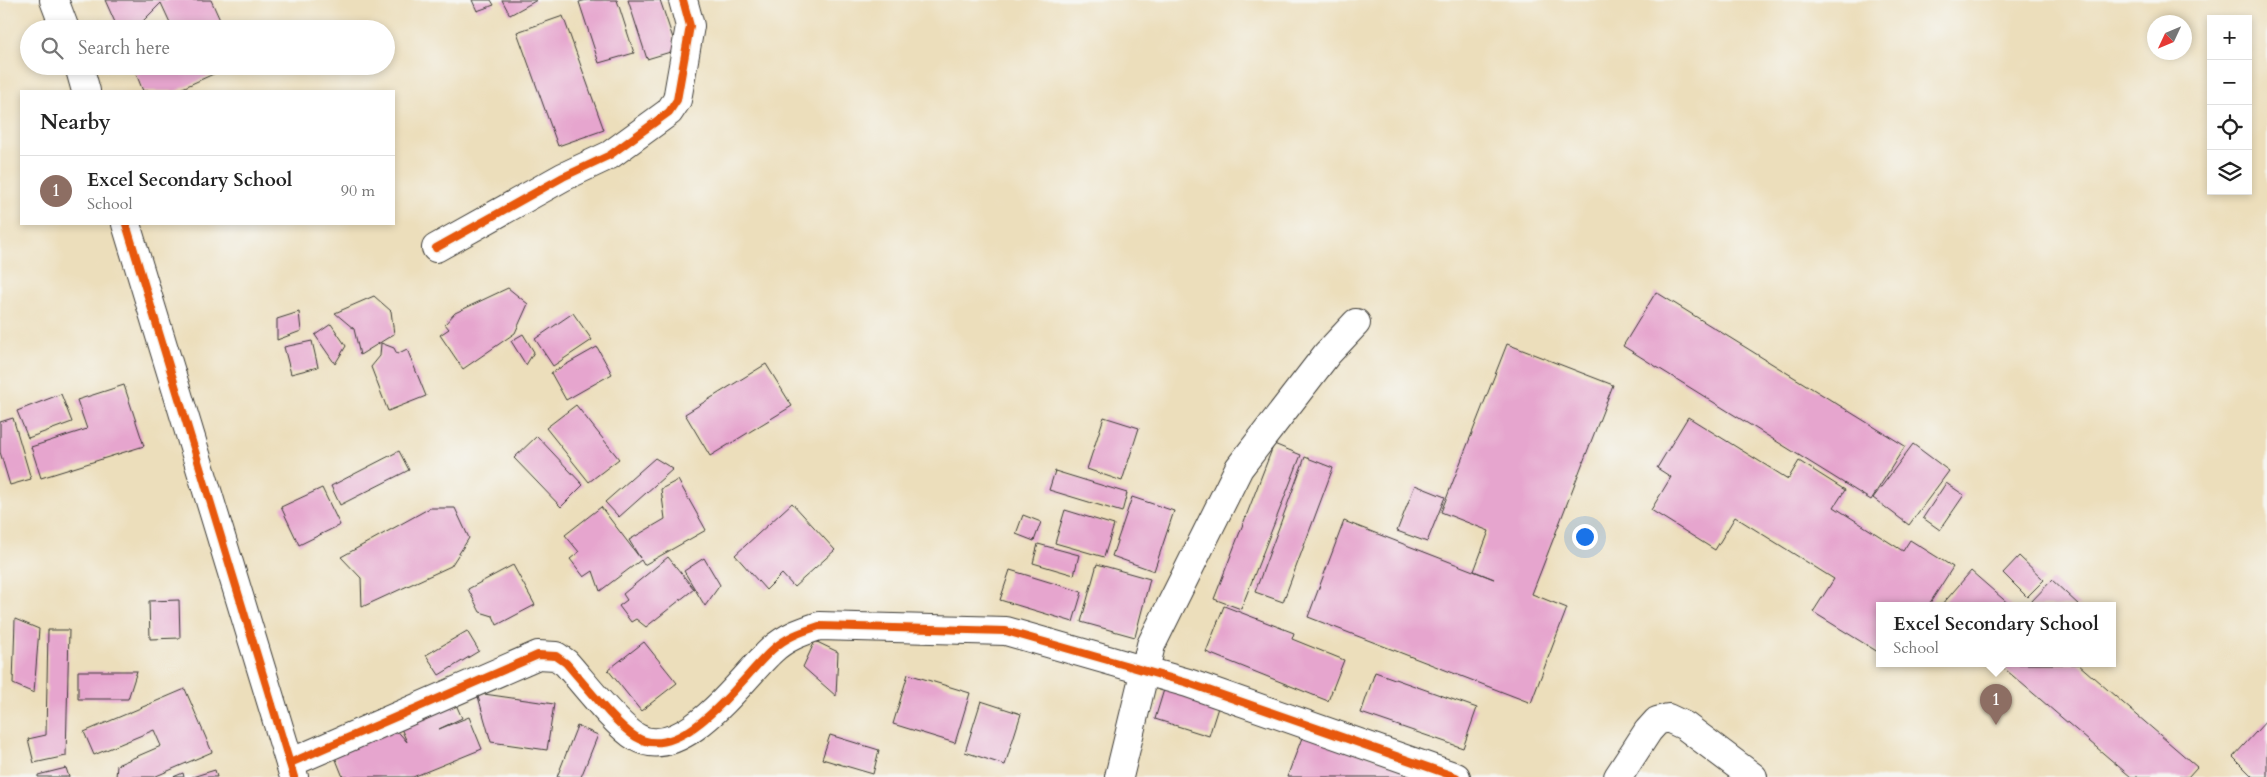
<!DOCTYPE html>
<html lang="en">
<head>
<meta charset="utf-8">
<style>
	body { margin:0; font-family:Cardo,serif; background:#f2f2f2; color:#222 }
	.controls { position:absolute; right:15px; top:15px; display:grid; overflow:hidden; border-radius:0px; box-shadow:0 2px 8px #0003 }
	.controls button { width:45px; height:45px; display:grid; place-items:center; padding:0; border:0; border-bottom:1px solid #e0e0e0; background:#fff; color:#222; font:25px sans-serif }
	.compass { position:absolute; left:2147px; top:15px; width:45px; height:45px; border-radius:50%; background:#fff; box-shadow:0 2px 8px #0003; rotate:226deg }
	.you { position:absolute; left:1584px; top:536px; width:18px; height:18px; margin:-12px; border:4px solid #fff; border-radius:50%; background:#1a73e8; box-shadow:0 0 0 8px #1a73e833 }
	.badge { display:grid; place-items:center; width:32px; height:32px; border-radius:50%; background:#b5179e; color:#fff; font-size:16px; font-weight:700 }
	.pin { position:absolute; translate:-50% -41px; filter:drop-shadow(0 1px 2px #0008) }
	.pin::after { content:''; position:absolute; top:26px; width:18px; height:15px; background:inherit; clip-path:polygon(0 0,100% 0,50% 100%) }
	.popup { position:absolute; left:1876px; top:602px; width:240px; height:65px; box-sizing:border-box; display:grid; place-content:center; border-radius:0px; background:#fff; filter:drop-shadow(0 1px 4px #0005); font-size:16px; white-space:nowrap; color:#767676 }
	.popup b { font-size:19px; color:#222 }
	.popup::after { content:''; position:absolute; left:50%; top:100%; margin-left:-10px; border:10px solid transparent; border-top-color:#fff }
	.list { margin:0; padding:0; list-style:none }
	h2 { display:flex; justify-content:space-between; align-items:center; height:65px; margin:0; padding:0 20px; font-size:21px }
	h2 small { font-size:16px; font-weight:400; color:#767676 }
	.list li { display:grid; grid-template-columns:32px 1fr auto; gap:15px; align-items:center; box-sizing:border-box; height:70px; padding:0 20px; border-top:1px solid #e0e0e0 }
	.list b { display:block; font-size:19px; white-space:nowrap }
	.list p { margin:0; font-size:16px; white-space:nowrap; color:#767676 }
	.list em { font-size:16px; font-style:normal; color:#767676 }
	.icon { flex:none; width:28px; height:28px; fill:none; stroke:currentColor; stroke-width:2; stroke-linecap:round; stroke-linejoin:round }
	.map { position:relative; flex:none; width:2267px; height:777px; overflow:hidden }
	.search { position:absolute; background:#fff; box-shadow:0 2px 8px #0003; left:20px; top:20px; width:375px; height:55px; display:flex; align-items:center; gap:12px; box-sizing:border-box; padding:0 18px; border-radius:28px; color:#767676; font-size:19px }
	.panel { position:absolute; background:#fff; box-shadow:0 2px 8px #0003; left:20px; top:90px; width:375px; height:135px; border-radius:0px }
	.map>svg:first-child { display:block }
</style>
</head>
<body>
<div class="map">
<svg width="2267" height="777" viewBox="0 0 2267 777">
	<rect width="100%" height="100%" fill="#f6f6f2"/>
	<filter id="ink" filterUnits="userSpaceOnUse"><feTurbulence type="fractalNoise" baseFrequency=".02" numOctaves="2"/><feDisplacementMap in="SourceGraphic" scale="10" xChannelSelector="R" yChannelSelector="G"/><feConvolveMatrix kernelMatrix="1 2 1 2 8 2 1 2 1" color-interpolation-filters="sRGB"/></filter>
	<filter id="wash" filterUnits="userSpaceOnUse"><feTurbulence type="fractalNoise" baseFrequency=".0096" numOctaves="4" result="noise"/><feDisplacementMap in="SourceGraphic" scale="20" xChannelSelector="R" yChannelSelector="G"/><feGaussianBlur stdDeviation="1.12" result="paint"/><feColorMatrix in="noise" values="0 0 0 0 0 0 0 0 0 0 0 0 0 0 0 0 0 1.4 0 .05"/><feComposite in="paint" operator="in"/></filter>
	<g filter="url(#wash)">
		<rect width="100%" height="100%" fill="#ecdebb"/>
		<g id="blocks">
			<!-- building -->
			<g fill="#e6a5ce">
				<polygon points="105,0 211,0 224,29 173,29 161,3 135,29 118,29"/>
				<polygon points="472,0 491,0 494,5 477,11"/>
				<polygon points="502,0 537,0 510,15"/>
				<polygon points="587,0 617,0 634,53 599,63 579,2"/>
				<polygon points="628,0 660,0 677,50 647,59"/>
				<polygon points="563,16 604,130 558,146 517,32"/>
				<polygon points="133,66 231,66 176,91 143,91"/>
				<polygon points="508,288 528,304 515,333 463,369 440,335 449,329 445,324 455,313"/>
				<polygon points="1656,292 1905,446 1871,500 1623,346"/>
				<polygon points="374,296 391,311 394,334 360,355 354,329 335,313"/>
				<polygon points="299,312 301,331 277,340 277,319"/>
				<polygon points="573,313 592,340 553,366 535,339"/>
				<polygon points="331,324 346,346 335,364 315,335"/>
				<polygon points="523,334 534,352 526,365 511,341"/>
				<polygon points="312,341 318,367 291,374 284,347"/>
				<polygon points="381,343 394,348 397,354 407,349 426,396 388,411 371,367 380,356"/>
				<polygon points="1507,344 1613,385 1532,594 1567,608 1531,703 1308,617 1344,521 1494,579 1474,571 1489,531 1441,512"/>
				<polygon points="597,347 612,374 566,400 551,373"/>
				<polygon points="766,364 792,406 710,456 685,414"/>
				<polygon points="124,385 144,446 41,478 31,447 87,429 77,400"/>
				<polygon points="61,394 72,422 28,438 17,411"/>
				<polygon points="576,405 619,459 589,482 546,428"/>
				<polygon points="1104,417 1139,428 1122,481 1087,469"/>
				<polygon points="1688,417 1788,479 1799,461 1845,490 1834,507 1903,551 1910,540 1953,567 1928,606 1880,606 1880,648 1878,652 1813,612 1834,579 1735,517 1715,550 1651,510 1671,477 1657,468"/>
				<polygon points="13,418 31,479 10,485 0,452 0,422"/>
				<polygon points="537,436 583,485 561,507 514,458"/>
				<polygon points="1274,444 1301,455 1241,609 1214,599"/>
				<polygon points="1913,444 1949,471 1909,525 1873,498"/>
				<polygon points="399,451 409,470 340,505 331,486"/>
				<polygon points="1305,457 1333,468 1283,602 1255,592"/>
				<polygon points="655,458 673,469 619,517 605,502"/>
				<polygon points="1055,471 1127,493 1122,512 1049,490"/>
				<polygon points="678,480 706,530 644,565 641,560 600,591 593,571 584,577 570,559 579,552 565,535 601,507 640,558 629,540 665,519 661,489"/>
				<polygon points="1946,483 1964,495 1940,530 1923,518"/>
				<polygon points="1415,485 1445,497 1427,542 1397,531"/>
				<polygon points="322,488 340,525 299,545 281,507"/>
				<polygon points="1132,497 1174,511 1154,571 1112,556"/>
				<polygon points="792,503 835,550 794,587 782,574 766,590 735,555"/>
				<polygon points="430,508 455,508 469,538 451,566 362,607 361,578 341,557"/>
				<polygon points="1065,510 1114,525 1104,557 1055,543"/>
				<polygon points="1023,515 1041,522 1034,541 1016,534"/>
				<polygon points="1038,544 1079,555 1074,575 1033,563"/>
				<polygon points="2019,556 2044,580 2027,597 2003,573"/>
				<polygon points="668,557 694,589 646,627 636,619 631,622 619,606 627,600 623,594"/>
				<polygon points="704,558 720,585 705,606 684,571"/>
				<polygon points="1097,564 1150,579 1135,637 1081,622"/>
				<polygon points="513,565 535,605 497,625 493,616 480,612 468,589"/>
				<polygon points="1010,570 1082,592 1073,622 1000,600"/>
				<polygon points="1971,571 2011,606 1941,606"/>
				<polygon points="2052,580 2080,606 2031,606 2029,604"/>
				<polygon points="179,600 180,638 150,639 149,601"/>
				<polygon points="1224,606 1294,633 1292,639 1344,660 1328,701 1206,652"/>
				<polygon points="15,619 39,629 34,693 13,684"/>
				<polygon points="48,630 69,630 66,756 34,763 28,739 46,735"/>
				<polygon points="467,631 479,651 439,675 426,655"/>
				<polygon points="815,641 838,652 836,696 803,667"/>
				<polygon points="644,642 677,683 641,711 608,670"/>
				<polygon points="1999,664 2078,664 2197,767 2188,777 2131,777"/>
				<polygon points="78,671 137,671 128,699 78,699"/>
				<polygon points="1375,672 1477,708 1463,748 1361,713"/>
				<polygon points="908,674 970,693 955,743 893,724"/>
				<polygon points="1166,683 1220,701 1209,736 1155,719"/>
				<polygon points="185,689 212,752 154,777 116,777 117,765 161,746 154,730 94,755 84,732"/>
				<polygon points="477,693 554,704 547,750 491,742"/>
				<polygon points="454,700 462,718 439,729 469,717 482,749 413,777 343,777 333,752 394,727 407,742 399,724"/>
				<polygon points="981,701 1021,714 1005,765 965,752"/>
				<polygon points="2267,720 2267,777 2253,777 2233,757"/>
				<polygon points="577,726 598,735 581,777 557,777"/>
				<polygon points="1305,730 1415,774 1414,777 1287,777"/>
				<polygon points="830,735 879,750 873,774 822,759"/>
				<polygon points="66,768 69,777 38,777 38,775"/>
				<polygon points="215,770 217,777 192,777"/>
				<polygon points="183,773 184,777 173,777"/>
			</g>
		</g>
	</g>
	<g filter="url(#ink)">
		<use href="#blocks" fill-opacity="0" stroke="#3b3934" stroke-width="1"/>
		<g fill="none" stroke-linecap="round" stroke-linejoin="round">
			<defs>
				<g id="street">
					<polyline points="436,248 563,177 610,155 669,112 677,100 690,26 683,0"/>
					<path d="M 290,763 L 538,655 L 556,656 L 566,663 C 583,682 616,725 636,737 C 683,765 743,676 772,650 C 786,637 801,632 819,626 L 1006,631 L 1188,683 L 1456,777"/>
					<polyline points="1119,777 1151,645 1239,468 1327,354 1356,323"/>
					<polyline points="1618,777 1648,731 1657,721 1668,718 1685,726 1753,777"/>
				</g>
				<g id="secondary">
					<polyline points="54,0 65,29"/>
					<polyline points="79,66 86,91"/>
					<polyline points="126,224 294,777"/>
				</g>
			</defs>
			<!-- street casing -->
			<use href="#street" stroke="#3b3934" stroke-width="30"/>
			<!-- secondary casing -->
			<use href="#secondary" stroke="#3b3934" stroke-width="30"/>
			<!-- street -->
			<use href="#street" stroke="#fff" stroke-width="28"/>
			<!-- secondary -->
			<use href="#secondary" stroke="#fff" stroke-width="28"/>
			<defs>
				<g id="cycleway">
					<polyline points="126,224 294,777"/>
					<polyline points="436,248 563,177 610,155 669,112 677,100 690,26 683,0"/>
					<path d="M 290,763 L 538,655 L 556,656 L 566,663 C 583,682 616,725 636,737 C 683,765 743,676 772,650 C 786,637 801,632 819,626 L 1006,631 L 1188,683 L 1456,777"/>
				</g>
			</defs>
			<!-- cycleway casing -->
			<use href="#cycleway" stroke="#f6f6f2" stroke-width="11"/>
			<!-- cycleway -->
			<use href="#cycleway" stroke="#e8590c" stroke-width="8"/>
		</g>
	</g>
</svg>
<div class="controls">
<button>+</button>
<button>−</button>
<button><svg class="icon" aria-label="locate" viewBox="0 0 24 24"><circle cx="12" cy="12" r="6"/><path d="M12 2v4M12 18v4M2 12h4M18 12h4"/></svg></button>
<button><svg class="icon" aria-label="layers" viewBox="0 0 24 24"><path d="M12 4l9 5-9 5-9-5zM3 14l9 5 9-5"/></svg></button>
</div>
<svg class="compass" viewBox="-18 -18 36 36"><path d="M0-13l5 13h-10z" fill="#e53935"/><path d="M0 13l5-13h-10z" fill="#767676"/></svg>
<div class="you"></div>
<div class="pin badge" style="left:1996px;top:725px;background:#8d6e63">1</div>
<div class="popup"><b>Excel Secondary School</b>School</div>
<div class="search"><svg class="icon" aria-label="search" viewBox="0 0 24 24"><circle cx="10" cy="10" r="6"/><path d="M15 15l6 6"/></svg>Search here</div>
<section class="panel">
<h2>Nearby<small></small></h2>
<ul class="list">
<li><span class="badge" style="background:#8d6e63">1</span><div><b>Excel Secondary School</b><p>School</p></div><em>90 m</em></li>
</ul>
</section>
</div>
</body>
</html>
